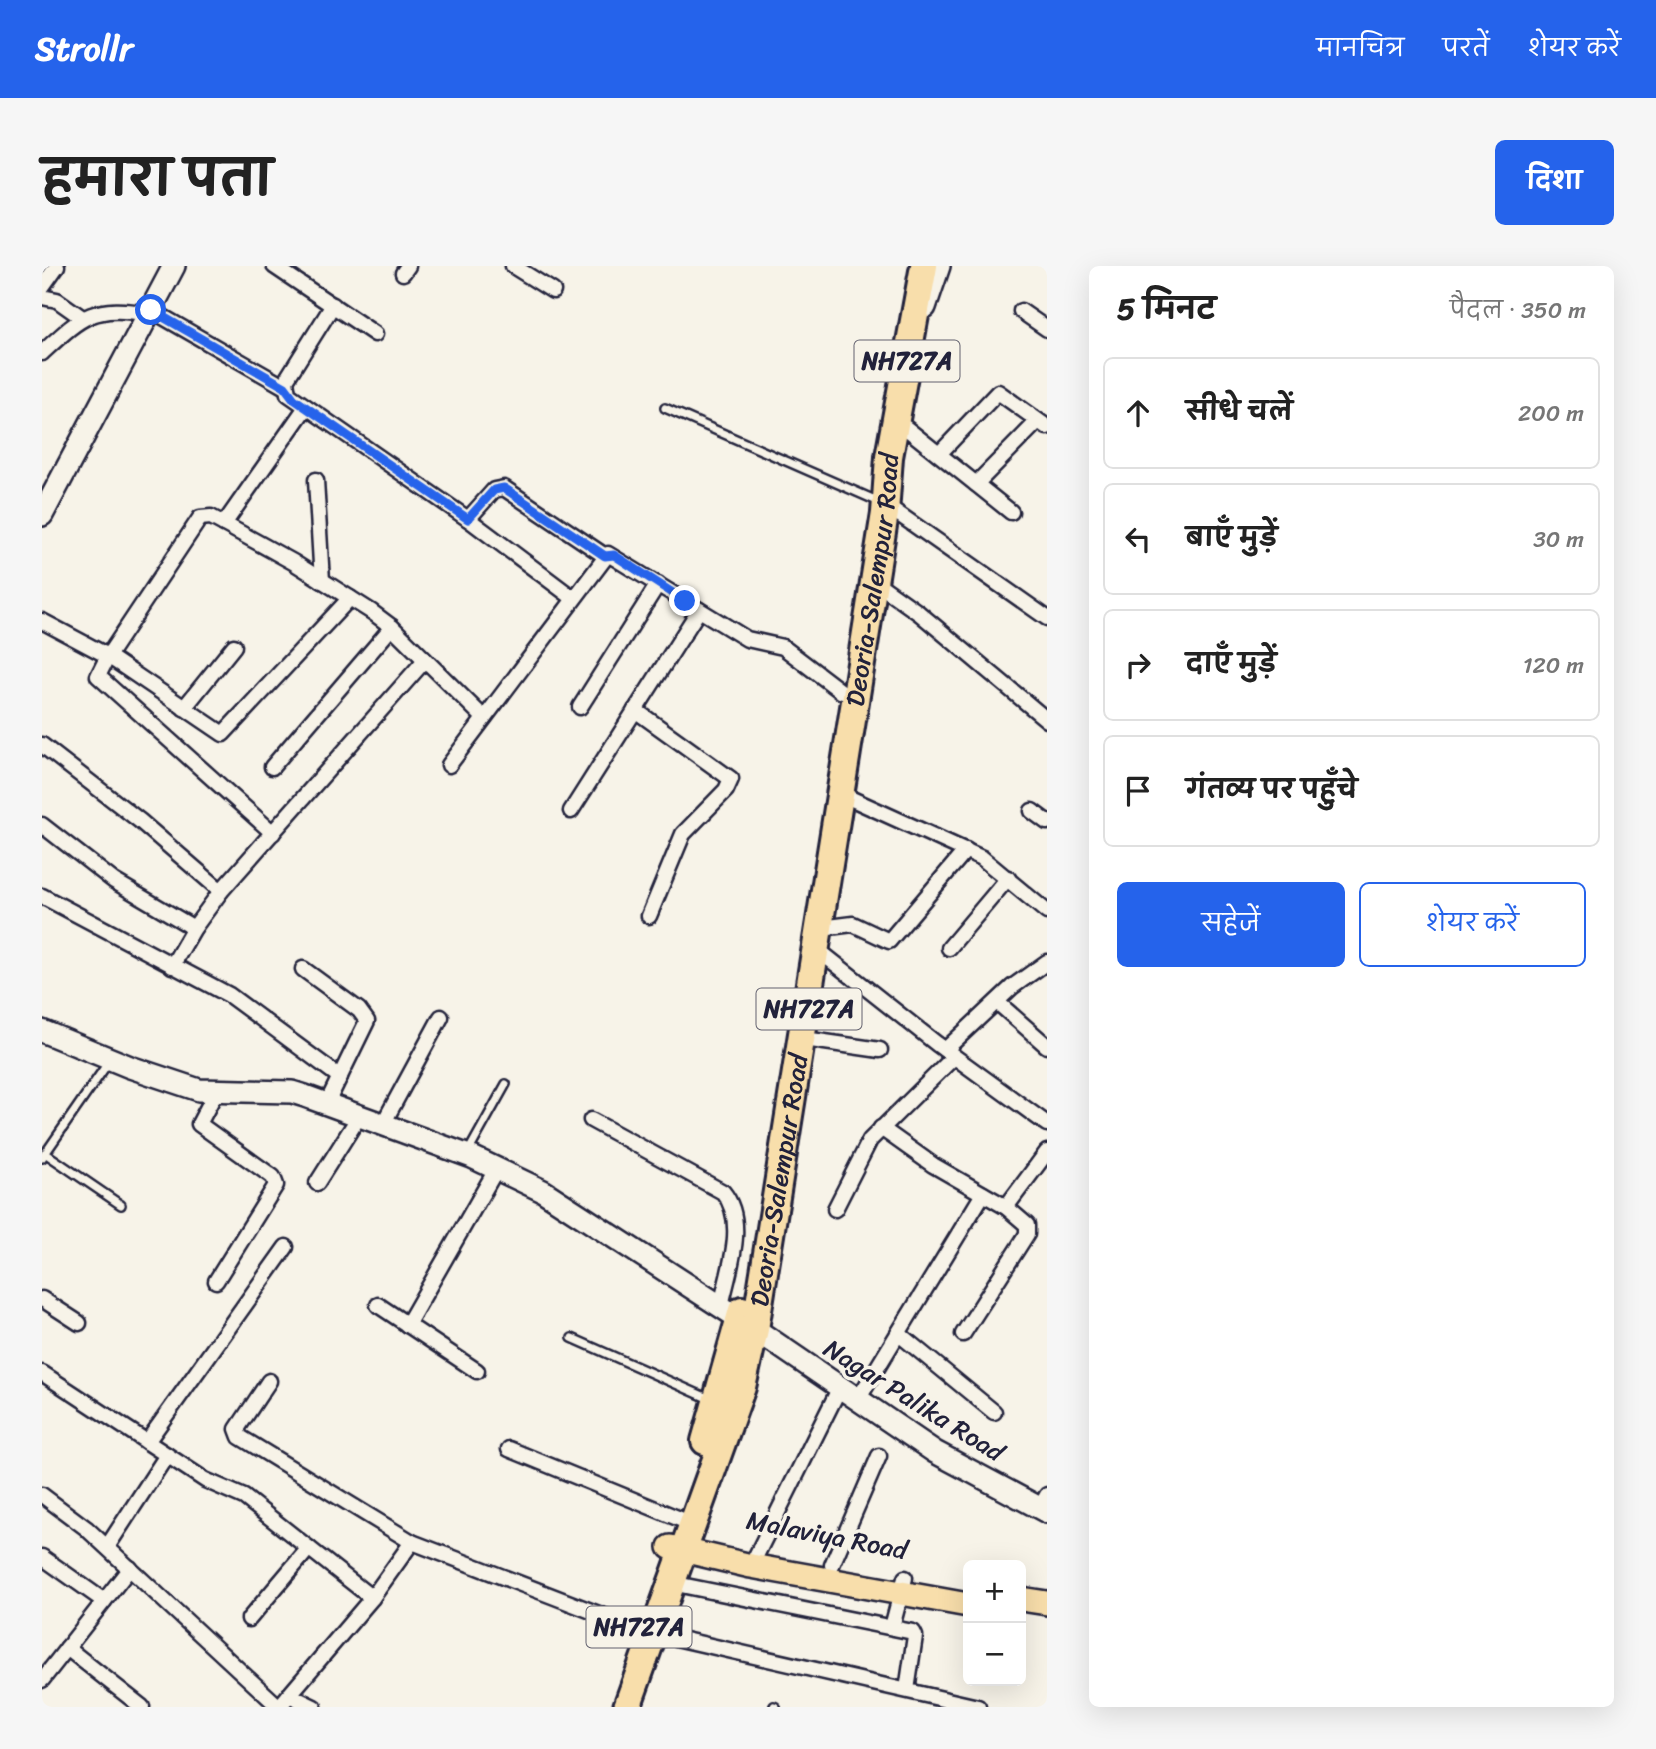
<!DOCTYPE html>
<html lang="hi">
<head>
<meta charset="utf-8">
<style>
	body { margin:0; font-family:Sriracha,"Playpen Sans Deva",sans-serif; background:#f6f6f6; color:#222 }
	.controls { position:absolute; right:21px; bottom:21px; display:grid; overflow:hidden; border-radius:10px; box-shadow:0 7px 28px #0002 }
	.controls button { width:63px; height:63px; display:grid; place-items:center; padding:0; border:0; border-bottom:2px solid #e0e0e0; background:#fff; color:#222; font:35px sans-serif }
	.stop { position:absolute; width:21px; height:21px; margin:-16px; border:5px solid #2563eb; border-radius:50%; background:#fff }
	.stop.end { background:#2563eb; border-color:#fff; box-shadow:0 2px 7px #0008 }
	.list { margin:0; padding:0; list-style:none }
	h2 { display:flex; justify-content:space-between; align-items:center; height:91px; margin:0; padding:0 28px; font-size:30px }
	h2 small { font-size:23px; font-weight:400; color:#767676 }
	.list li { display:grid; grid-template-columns:46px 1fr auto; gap:21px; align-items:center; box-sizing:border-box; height:112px; margin:0 14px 14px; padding:0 14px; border:2px solid #e0e0e0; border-radius:10px }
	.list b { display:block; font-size:26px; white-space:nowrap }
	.list em { font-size:23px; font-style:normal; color:#767676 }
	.actions { display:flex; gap:14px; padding:21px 28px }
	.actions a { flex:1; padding:16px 0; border:2px solid #2563eb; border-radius:10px; text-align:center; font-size:24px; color:#2563eb }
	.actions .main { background:#2563eb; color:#fff }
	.icon { flex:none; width:38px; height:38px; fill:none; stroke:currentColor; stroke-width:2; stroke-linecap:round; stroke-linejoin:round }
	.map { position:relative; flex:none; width:1005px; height:1441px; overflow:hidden; border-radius:10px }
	header { display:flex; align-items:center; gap:42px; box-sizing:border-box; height:98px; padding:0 35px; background:#2563eb; color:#fff }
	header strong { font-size:33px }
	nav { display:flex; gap:38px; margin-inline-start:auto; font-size:24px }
	.intro { display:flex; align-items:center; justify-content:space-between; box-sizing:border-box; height:168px; padding:0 42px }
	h1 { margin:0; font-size:49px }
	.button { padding:18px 32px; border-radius:10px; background:#2563eb; color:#fff; font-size:24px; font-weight:700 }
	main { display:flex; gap:42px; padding:0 42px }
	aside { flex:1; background:#fff; border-radius:10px; box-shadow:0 7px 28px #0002 }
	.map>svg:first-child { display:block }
</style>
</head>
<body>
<header>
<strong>Strollr</strong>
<nav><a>मानचित्र</a><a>परतें</a><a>शेयर करें</a></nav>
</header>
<div class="intro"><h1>हमारा पता</h1><a class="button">दिशा</a></div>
<main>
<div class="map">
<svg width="1005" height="1441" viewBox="0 0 1005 1441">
	<rect width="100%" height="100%" fill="#f7f3e8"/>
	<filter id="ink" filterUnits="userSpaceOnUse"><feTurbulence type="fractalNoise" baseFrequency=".0143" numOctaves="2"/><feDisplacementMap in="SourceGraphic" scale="14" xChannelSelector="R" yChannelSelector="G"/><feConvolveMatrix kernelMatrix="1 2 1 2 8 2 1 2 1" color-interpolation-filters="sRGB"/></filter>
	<g filter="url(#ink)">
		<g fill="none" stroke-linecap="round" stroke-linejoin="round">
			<defs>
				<g id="lane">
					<polyline points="623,142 833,234"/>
					<polyline points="3,887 79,939"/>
					<polyline points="425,888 464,818"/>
					<polyline points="0,892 68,794"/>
					<polyline points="530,1072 670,1134"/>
					<polyline points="732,1440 734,1441"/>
				</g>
				<g id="street">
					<polyline points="232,0 333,68"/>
					<polyline points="471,0 511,25"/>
					<polyline points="361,7 366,0"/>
					<polyline points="0,21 15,0"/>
					<polyline points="0,31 15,34 39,51"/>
					<polyline points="291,39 244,114 246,128 426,253 531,332"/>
					<polyline points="109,44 243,121"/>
					<polyline points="979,45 1005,63"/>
					<path d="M 0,87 C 40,50 51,38 107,48"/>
					<polyline points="854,154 969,246"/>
					<polyline points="897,188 956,126 1005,161"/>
					<polyline points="274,214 280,315"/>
					<polyline points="934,218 996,155"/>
					<polyline points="841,237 1005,352"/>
					<polyline points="426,253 452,224 462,222 563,290"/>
					<polyline points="182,258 264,141"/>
					<polyline points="832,315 877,347 1005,454"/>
					<polyline points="0,355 66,390 181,468 308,332"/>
					<polyline points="538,441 616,318"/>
					<polyline points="142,442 192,380"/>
					<polyline points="593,444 689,513 684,524 641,568 607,650"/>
					<polyline points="0,479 98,555 179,625"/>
					<polyline points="407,499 566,288 705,373 741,381 800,426"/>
					<polyline points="230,501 350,361"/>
					<polyline points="799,528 940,592 1005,646"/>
					<polyline points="529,545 657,344"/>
					<polyline points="990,545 1005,556"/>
					<polyline points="0,559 72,615 152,662"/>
					<polyline points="231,567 56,410 66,390 158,252 169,251 182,258 251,296 330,346 350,361 442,452"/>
					<polyline points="0,630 187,729 298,811"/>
					<polyline points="779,662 811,658 847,675 924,584"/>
					<polyline points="907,682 966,612"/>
					<polyline points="776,684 895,778 1005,858"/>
					<polyline points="130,700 152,662 179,625 383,394"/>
					<polyline points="261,703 317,744 325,755 285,837"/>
					<polyline points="955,736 1005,780"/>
					<polyline points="762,773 838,784"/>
					<polyline points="903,784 970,721 1005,696"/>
					<path d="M 549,854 L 681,926 C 706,956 686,1006 679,1040"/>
					<polyline points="341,858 399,751"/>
					<polyline points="839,862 891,899 964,941 985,959 985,968 921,1068"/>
					<polyline points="275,917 318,849"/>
					<polyline points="964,941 1005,886"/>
					<polyline points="793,943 828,874 912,791"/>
					<polyline points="174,1015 234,919 231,911 157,858 175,824"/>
					<polyline points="0,1033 37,1057"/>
					<polyline points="336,1039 435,1105"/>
					<polyline points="365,1059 455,902"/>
					<polyline points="857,1068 952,1146"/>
					<polyline points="0,1107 163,1214 202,1231 330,1332"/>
					<polyline points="227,1115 195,1163 198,1171 370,1276 596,1363"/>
					<polyline points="815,1135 941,928"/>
					<polyline points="105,1176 244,981"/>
					<polyline points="467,1183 638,1253"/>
					<polyline points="0,1229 44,1262 237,1441"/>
					<polyline points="998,1242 1005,1229"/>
					<polyline points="65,1281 125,1189"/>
					<polyline points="0,1291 62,1335"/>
					<polyline points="790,1299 837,1190"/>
					<polyline points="709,1300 797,1123"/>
					<polyline points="629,1317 871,1366 873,1370 865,1424"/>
					<polyline points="207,1353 267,1282"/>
					<polyline points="850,1361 863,1312"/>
					<polyline points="612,1367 936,1441"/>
					<polyline points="25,1382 100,1441"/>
					<polyline points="0,1414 88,1302"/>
					<polyline points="247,1429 272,1441"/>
					<polyline points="237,1441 330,1332 370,1276"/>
				</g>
				<g id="secondary">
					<polyline points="883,41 897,0"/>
					<polyline points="0,249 132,0"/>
					<polyline points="0,765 88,801 157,824 250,826 263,830 430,891 501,925 698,1053 893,1186 1005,1246"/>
				</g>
				<g id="primary">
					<polyline points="628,1281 709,1300 926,1339"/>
					<polyline points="979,1333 1005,1337"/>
				</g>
				<g id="highway">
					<polyline points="663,1175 700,1044"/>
					<path id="s1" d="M 585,1441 L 700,1121 L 713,1063 L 843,247 L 847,191 L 882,0"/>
				</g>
			</defs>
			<!-- lane casing -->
			<use href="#lane" stroke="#22223b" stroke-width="12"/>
			<!-- street casing -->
			<use href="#street" stroke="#22223b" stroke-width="19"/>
			<!-- secondary casing -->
			<use href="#secondary" stroke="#22223b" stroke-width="26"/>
			<!-- primary casing -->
			<use href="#primary" stroke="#22223b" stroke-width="28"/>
			<!-- highway casing -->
			<use href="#highway" stroke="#22223b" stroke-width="32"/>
			<!-- lane -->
			<use href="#lane" stroke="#f7f3e8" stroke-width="7"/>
			<!-- street -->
			<use href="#street" stroke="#f7f3e8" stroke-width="14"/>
			<!-- secondary -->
			<use href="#secondary" stroke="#f7f3e8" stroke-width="21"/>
			<!-- primary -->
			<use href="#primary" stroke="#f8deab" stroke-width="23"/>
			<!-- highway -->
			<use href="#highway" stroke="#f8deab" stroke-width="26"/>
		</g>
	</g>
	<g fill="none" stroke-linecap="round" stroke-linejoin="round" filter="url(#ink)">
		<!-- route -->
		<polyline stroke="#2563eb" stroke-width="9" points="109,44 243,121 252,133 426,253 452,224 462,222 563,290 572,289 643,335"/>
	</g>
	<g text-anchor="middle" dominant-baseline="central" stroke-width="7" stroke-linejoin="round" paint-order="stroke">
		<!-- shield labels -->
		<g fill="#f7f3e8" stroke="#62616f" stroke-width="2">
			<rect x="812.5" y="74.5" width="105" height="41" rx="5"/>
			<rect x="714.5" y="722.5" width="105" height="41" rx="5"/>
			<rect x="544.5" y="1340.5" width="105" height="41" rx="5"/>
		</g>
		<g font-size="24" font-weight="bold" fill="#22223b">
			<text x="865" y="95">NH727A</text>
			<text x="767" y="743">NH727A</text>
			<text x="597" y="1361">NH727A</text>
		</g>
		<!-- street labels -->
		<g font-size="26" fill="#22223b" stroke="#f7f3e8">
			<text stroke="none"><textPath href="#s1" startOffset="1158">Deoria-Salempur Road</textPath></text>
			<text stroke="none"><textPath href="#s1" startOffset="550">Deoria-Salempur Road</textPath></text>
			<text transform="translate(872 1134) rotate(32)">Nagar Palika Road</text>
			<text transform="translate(785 1269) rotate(11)">Malaviya Road</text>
		</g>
	</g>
</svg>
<div class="controls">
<button>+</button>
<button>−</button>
</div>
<div class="stop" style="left:109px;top:44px"></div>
<div class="stop end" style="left:643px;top:335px"></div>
</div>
<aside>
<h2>5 मिनट<small>पैदल · 350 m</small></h2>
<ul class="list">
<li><svg class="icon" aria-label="ahead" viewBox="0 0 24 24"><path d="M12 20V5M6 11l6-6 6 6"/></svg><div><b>सीधे चलें</b></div><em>200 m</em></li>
<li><svg class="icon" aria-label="left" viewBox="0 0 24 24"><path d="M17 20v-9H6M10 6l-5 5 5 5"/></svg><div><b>बाएँ मुड़ें</b></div><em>30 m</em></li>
<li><svg class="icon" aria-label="right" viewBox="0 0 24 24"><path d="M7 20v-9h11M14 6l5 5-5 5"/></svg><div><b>दाएँ मुड़ें</b></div><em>120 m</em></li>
<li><svg class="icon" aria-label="arrive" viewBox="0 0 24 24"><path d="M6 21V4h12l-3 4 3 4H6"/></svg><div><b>गंतव्य पर पहुँचे</b></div></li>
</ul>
<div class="actions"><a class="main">सहेजें</a><a>शेयर करें</a></div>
</aside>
</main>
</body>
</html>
